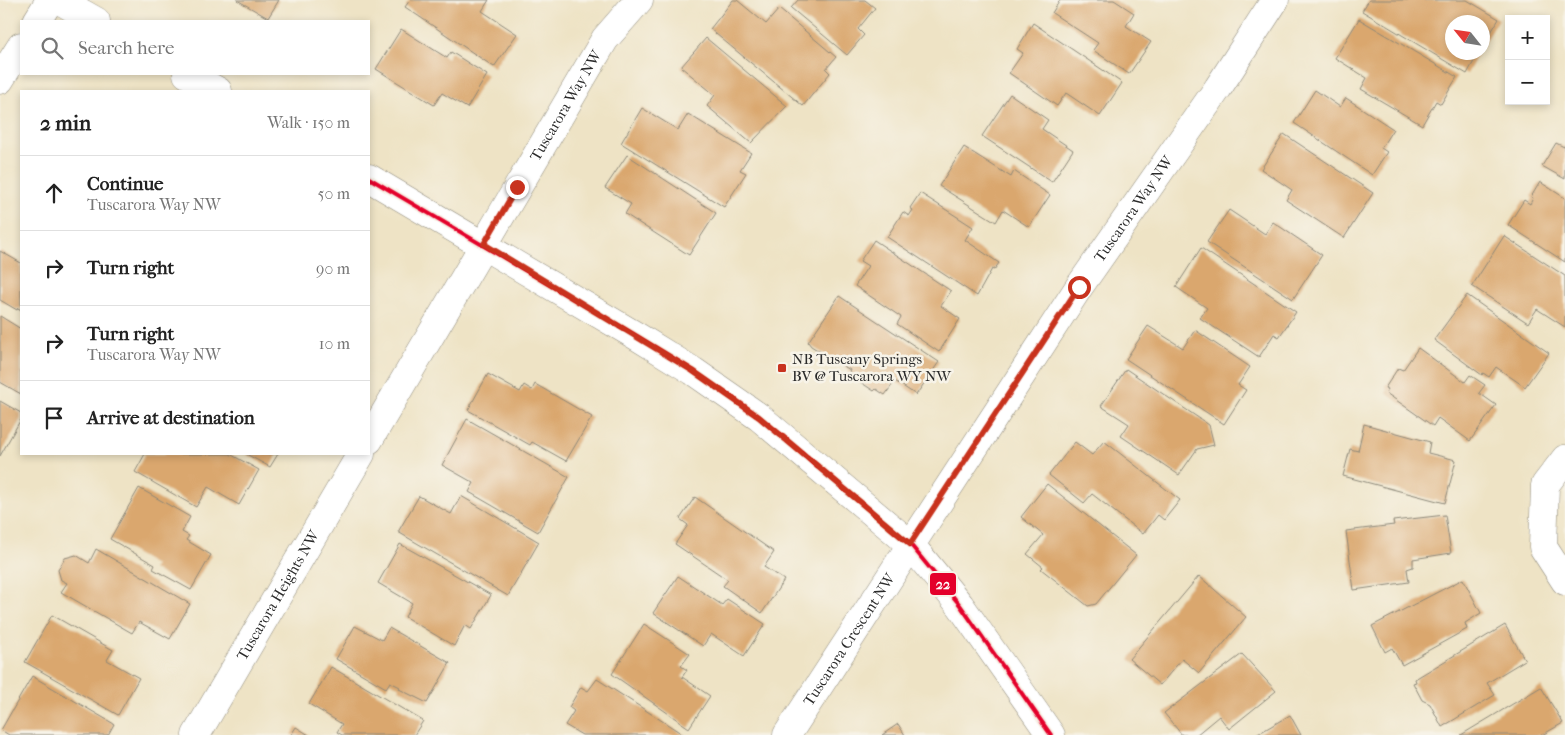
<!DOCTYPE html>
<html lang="en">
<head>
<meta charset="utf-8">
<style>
	body { margin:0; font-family:"IM FELL French Canon",serif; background:#f6f6f6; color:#222 }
	.controls { position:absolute; right:15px; top:15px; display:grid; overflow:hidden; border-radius:0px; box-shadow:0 2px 8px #0003 }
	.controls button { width:45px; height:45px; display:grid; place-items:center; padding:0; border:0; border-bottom:1px solid #e0e0e0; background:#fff; color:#222; font:25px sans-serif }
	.compass { position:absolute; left:1445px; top:15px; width:45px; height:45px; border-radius:50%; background:#fff; box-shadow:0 2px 8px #0003; rotate:300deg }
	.stop { position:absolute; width:15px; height:15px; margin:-11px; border:4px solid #c8321e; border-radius:50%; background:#fff }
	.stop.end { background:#c8321e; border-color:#fff; box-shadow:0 1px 5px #0008 }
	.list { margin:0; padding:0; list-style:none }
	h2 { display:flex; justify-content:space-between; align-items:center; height:65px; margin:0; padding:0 20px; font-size:21px }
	h2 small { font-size:16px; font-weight:400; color:#767676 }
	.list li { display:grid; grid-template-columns:32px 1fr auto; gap:15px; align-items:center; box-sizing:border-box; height:75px; padding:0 20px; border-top:1px solid #e0e0e0 }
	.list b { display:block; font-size:19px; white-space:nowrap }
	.list p { margin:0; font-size:16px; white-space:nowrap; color:#767676 }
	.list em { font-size:16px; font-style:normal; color:#767676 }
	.icon { flex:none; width:28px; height:28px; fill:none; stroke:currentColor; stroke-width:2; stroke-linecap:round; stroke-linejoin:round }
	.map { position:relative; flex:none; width:1565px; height:735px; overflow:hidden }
	.search { position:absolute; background:#fff; box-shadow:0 2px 8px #0003; left:20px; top:20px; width:350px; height:55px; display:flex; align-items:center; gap:12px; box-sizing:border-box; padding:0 18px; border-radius:0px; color:#767676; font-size:19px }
	.panel { position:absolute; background:#fff; box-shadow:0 2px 8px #0003; left:20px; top:90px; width:350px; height:365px; border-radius:0px }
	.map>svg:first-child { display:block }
</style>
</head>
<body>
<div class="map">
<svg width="1565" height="735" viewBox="0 0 1565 735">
	<rect width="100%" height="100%" fill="#f7f3e8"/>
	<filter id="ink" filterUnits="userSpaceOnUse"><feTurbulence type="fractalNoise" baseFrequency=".02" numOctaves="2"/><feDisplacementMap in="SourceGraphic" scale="10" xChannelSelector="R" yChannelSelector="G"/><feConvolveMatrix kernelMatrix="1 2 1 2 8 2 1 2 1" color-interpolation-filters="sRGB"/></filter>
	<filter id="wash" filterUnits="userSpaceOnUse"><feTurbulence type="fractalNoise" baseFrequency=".0096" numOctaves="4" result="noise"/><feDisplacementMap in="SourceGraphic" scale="20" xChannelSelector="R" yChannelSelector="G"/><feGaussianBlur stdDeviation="1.12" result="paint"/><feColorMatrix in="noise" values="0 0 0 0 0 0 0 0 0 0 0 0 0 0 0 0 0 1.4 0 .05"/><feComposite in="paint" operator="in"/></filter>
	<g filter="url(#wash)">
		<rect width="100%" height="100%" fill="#eee3c5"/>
		<g id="blocks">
			<!-- building -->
			<g fill="#daa76e">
				<polygon points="237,0 279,0 268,18"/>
				<polygon points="410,0 489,0 482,11 517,34 494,67 405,7"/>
				<polygon points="733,0 737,0 766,24 779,9 836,57 826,69 830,73 803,106 710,29"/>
				<polygon points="798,0 865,0 875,8 858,29 864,35 847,55 791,8"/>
				<polygon points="1060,0 1114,0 1134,13 1126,26 1151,42 1129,74 1093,50 1098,43 1052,13"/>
				<polygon points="1369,0 1467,0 1499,19 1482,47 1482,22 1452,22 1452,52 1479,52 1467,74 1362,11"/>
				<polygon points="1359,19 1457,77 1441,104 1436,101 1422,125 1361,89 1367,78 1335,58"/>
				<polygon points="1033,23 1122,83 1100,116 1066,93 1057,106 1009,73 1023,53 1017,49"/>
				<polygon points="401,29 447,58 451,52 487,75 467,108 442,93 434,105 376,69"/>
				<polygon points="706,38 787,106 751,143 707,106 715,95 681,67"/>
				<polygon points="1315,90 1340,107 1346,98 1393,129 1381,148 1387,152 1372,175 1294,123"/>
				<polygon points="1010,94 1048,120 1042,129 1073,150 1052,182 982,136"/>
				<polygon points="642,108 678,130 688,114 751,153 740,170 746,173 724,207 621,143"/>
				<polygon points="1284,134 1373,193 1344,238 1286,200 1292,190 1261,169"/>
				<polygon points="1556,143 1564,147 1565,145 1565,179 1542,166"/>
				<polygon points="964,147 1011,177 1014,171 1050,195 1029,227 1003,210 996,222 939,186"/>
				<polygon points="627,155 716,213 689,255 625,214 631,204 605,188"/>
				<polygon points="1540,182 1565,198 1565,262 1508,225 1524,200 1530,204 1533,198 1531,197"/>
				<polygon points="920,193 973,227 965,240 999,263 994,270 992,269 977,296 887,237 903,212 909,216 913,210 910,208"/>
				<polygon points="1229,210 1265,234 1273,222 1322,255 1293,299 1207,242"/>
				<polygon points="1504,236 1565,276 1565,327 1537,309 1528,323 1472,286"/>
				<polygon points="874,240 951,291 941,306 960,319 939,352 897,324 901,317 855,286 868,266 860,261"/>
				<polygon points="1201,248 1296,312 1279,337 1274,334 1259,357 1200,318 1207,308 1176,287"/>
				<polygon points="0,251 21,263 21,310 18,308 17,310 0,300"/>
				<polygon points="1467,295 1549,353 1525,387 1496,367 1489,377 1483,373 1482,375 1434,340"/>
				<polygon points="839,296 939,362 916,395 895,381 885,395 876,389 874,391 848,374 850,370 811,346 808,342"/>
				<polygon points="0,316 21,329 21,394 0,382"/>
				<polygon points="1148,326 1183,348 1195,330 1250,367 1238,385 1246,390 1224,424 1126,359"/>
				<polygon points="1418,348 1465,382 1470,375 1485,385 1479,393 1496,405 1470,441 1438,418 1433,426 1386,393 1388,389 1385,388 1398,368 1403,370"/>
				<polygon points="1126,369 1209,425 1214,445 1197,449 1179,475 1121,436 1129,424 1101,406"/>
				<polygon points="488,374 520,392 524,385 532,390 535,384 592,417 566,461 532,442 530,445 468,410"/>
				<polygon points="0,401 21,413 21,419 0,456"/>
				<polygon points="467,419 569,477 538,532 469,492 474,483 442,465"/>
				<polygon points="1364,424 1430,442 1428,453 1456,460 1445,503 1343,476 1350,449 1358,451"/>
				<polygon points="1104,441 1180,500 1164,520 1158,515 1143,534 1092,494 1084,503 1049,475 1075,442 1092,455"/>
				<polygon points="145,454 230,454 259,470 239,505 208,487 196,507 135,472"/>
				<polygon points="246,454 278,454 270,467"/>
				<polygon points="1047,484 1136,555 1096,604 1088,606 1041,569 1043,567 1027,554 1043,535 1021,517"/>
				<polygon points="139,488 190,517 182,532 189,536 186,540 211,555 191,590 153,569 155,565 110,539"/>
				<polygon points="419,496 451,514 461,496 539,542 508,596 398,532"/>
				<polygon points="695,497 774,552 764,567 784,580 762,613 723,586 728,580 675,544 688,525 680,519"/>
				<polygon points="1445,515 1451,553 1413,559 1413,567 1407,569 1409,582 1354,590 1346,531 1394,525 1393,521"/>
				<polygon points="400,544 491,595 471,629 465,625 454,646 405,617 412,603 378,583"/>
				<polygon points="96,549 190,604 170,639 139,622 132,633 61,592 67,583 61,580 58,570 65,558 76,555 89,563"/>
				<polygon points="678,576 722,605 727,599 765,624 744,656 711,634 703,646 653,613"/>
				<polygon points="1199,576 1246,617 1199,673 1182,659 1160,685 1129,659"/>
				<polygon points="1463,579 1481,613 1465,623 1467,629 1402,665 1392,648 1385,652 1372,626"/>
				<polygon points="52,615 113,650 107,660 139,678 118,715 25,662"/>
				<polygon points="644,624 690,654 681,666 687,670 682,677 710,696 689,728 612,674"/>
				<polygon points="1505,625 1525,660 1487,683 1495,695 1442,727 1430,704 1422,700 1413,683 1416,682 1415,679"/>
				<polygon points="355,626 382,640 389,628 450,663 427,703 399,689 400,687 390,682 386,688 336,659"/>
				<polygon points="1242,654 1276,691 1229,729 1219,716 1196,735 1182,735 1164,713"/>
				<polygon points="331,667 423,721 414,735 342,735 337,732 342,724 309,704"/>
				<polygon points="32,676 114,724 108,735 9,735 1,730"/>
				<polygon points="597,679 684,735 582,735 565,725 574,711 569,707 581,687 588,691"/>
				<polygon points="1541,687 1563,723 1542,735 1461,735"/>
				<polygon points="1290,715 1301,735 1256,735"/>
				<polygon points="898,724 905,735 882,735"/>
				<polygon points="296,727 309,735 291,735"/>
			</g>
		</g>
	</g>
	<g filter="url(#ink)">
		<use href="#blocks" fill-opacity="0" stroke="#8c8778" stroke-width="1"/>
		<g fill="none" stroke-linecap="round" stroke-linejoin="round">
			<defs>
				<g id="street">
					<polyline points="59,0 96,21"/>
					<polyline points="37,21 50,0"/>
					<polyline points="187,74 218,91"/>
					<polyline points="0,80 21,46"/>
					<polyline points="369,178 638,337 693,371 759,417 910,544 960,605 1051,735"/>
					<path id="s1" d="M 369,440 L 605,39 L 639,0"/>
					<polyline points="1565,459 1545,485 1543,547 1565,581"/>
					<path id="s2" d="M 196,735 L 361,454"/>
					<path id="s3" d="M 787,735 L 1079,287 L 1218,88 L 1275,0"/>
				</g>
			</defs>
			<!-- street casing -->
			<use href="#street" stroke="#8c8778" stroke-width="29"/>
			<!-- street -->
			<use href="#street" stroke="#fff" stroke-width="28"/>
			<defs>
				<polyline id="bus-1" points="369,178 638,337 693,371 759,417 910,544 960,605 1051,735"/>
			</defs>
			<!-- bus-1 casing -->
			<use href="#bus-1" stroke="#f7f3e8" stroke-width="8"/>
			<!-- bus-1 -->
			<use href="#bus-1" stroke="#e4002b" stroke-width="4"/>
		</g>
	</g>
	<g fill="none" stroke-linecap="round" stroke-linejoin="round" filter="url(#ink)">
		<!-- route -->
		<polyline stroke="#c8321e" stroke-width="6" points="517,187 484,244 693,371 759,417 910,544 1079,287"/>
	</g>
	<!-- markers -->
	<rect fill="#c8321e" stroke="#f7f3e8" stroke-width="2" x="777" y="363" width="10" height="10" rx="2.5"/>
	<g text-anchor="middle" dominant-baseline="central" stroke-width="5" stroke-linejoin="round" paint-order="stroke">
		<!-- street labels -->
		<g font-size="15" fill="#2b2b2b" stroke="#f7f3e8">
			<text stroke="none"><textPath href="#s1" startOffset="388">Tuscarora Way NW</textPath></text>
			<text stroke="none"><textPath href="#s3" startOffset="630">Tuscarora Way NW</textPath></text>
			<text stroke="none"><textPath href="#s2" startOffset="162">Tuscarora Heights NW</textPath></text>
			<text stroke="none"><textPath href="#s3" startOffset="114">Tuscarora Crescent NW</textPath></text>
		</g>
		<!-- poi labels -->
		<g font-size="15" fill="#2b2b2b" stroke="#f7f3e8" text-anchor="start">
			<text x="792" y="359">NB Tuscany Springs<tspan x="792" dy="17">BV @ Tuscarora WY NW</tspan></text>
		</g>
	</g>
	<rect stroke="#f7f3e8" stroke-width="2" x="929" y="572" width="28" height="24" rx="5" fill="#e4002b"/>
	<g font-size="14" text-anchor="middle" font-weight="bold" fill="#fff">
		<text x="943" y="589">22</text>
	</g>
</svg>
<div class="controls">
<button>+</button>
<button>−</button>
</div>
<svg class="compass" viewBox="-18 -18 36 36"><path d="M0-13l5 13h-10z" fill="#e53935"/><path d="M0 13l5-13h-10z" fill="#767676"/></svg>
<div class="stop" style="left:1079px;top:287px"></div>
<div class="stop end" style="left:517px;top:187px"></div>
<div class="search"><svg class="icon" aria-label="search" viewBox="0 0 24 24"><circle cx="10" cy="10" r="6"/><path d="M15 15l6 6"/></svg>Search here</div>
<section class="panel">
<h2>2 min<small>Walk · 150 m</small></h2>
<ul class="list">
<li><svg class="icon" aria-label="ahead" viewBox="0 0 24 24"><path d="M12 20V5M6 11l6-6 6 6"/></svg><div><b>Continue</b><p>Tuscarora Way NW</p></div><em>50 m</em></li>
<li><svg class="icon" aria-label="right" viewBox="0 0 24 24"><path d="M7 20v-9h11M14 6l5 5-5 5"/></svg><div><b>Turn right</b></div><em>90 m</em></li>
<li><svg class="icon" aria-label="right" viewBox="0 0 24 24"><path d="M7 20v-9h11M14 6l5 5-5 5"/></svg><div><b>Turn right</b><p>Tuscarora Way NW</p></div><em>10 m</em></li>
<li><svg class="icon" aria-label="arrive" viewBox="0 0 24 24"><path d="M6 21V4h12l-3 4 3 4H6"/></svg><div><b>Arrive at destination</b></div></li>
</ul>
</section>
</div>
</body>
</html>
